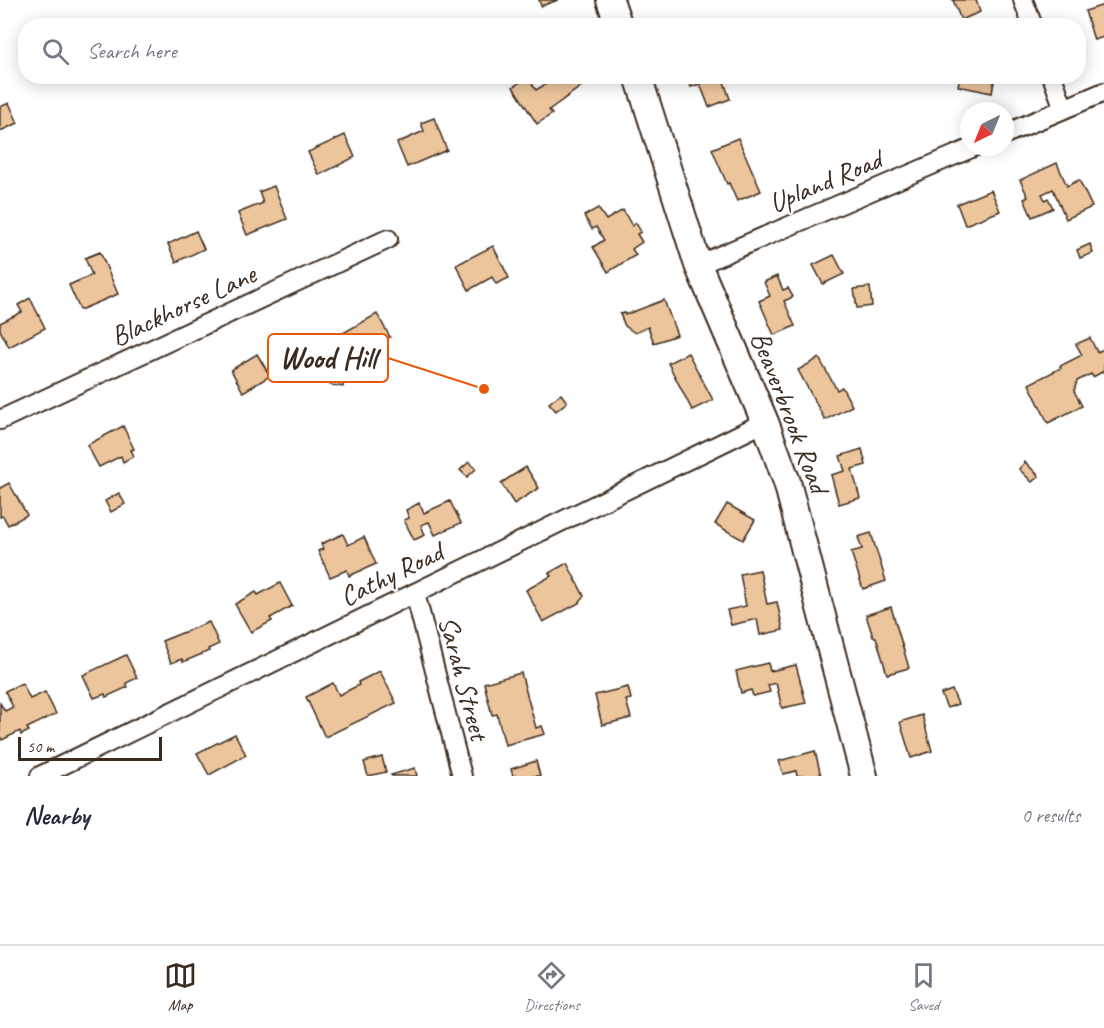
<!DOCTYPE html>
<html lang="en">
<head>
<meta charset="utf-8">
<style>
	body { margin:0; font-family:Caveat,sans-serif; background:#f6f6f7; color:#1f2937 }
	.compass { position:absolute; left:960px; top:102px; width:54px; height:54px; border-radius:50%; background:#fff; box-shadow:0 3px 15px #0003; rotate:223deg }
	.scale { position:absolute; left:18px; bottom:15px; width:144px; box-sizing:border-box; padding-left:6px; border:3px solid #3b2a1e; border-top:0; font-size:16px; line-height:21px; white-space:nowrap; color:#3b2a1e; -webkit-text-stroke:4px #fff; paint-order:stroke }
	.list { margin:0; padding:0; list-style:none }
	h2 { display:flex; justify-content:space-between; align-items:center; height:78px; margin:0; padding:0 24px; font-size:26px }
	h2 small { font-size:20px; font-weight:400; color:#747a83 }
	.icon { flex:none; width:33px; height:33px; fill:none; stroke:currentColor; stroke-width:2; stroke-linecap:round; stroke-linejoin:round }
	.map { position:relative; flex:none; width:1104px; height:776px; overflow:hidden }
	.search { position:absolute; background:#fff; box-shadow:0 3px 15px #0003; left:18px; right:18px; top:18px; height:66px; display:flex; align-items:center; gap:15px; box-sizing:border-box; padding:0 21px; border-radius:24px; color:#747a83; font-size:22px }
	.sheet { height:168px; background:#fff }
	nav { display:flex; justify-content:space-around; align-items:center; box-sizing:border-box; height:84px; border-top:2px solid #e0e1e3; background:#fff; font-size:16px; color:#747a83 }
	nav a { display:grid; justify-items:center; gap:3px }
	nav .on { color:#3b2a1e }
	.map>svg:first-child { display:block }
</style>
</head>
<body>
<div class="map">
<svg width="1104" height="776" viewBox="0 0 1104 776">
	<rect width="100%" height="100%" fill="#fff"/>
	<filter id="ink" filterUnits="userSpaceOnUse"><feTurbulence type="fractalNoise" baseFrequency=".0167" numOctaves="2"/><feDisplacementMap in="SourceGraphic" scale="12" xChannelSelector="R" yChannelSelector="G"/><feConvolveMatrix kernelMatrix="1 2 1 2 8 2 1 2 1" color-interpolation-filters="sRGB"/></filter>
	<g filter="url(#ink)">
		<!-- building -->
		<g fill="#ecc59c" stroke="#3b2a1e" stroke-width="1.5">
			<polygon points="539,0 558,0 541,6"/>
			<polygon points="953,0 976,0 980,12 961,20"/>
			<polygon points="1104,5 1104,37 1094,40 1085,11"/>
			<polygon points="548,76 578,76 583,85 549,110 552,114 537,124 513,87 528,77 536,90 551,81"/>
			<polygon points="687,76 722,76 730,99 709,107 700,84 691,87"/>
			<polygon points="960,76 995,76 992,93 958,86"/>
			<polygon points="9,103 18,123 0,131 0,107"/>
			<polygon points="434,118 447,150 407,167 397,143 424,131 421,123"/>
			<polygon points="345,135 355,157 319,175 308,152"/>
			<polygon points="738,138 761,191 737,201 729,183 727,184 712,149"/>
			<polygon points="1057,163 1067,186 1079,180 1092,207 1066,219 1053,189 1042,194 1045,200 1048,198 1053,208 1032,217 1024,199 1028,197 1020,180"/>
			<polygon points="274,186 287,219 247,235 238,213 263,203 259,192"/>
			<polygon points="991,190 1000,211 965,225 957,204"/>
			<polygon points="598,208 606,220 623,210 632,226 636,223 641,232 637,234 642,242 632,249 636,255 608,272 593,247 604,240 596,227 592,229 584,216"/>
			<polygon points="196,231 204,249 176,262 168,244"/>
			<polygon points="1090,244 1093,253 1080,258 1077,250"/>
			<polygon points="493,246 509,278 496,284 492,277 469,290 456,265"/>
			<polygon points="100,252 118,294 80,310 69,285 92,275 85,258"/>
			<polygon points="834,255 844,274 823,284 813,265"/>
			<polygon points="777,276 783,290 788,288 793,297 784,301 795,326 774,335 759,301 770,296 764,282"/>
			<polygon points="870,287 872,306 857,308 854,289"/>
			<polygon points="30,298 45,328 9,347 0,330 0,323 22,312 18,305"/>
			<polygon points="664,300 677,335 654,343 648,327 635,333 625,326 620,314 625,313 625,315"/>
			<polygon points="377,314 390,337 356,355 343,333"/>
			<polygon points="1090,338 1097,352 1104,349 1104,371 1093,377 1091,374 1077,381 1074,391 1082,406 1048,423 1029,384 1061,368 1060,366 1082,355 1076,344"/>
			<polygon points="688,353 713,400 692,410 668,363"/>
			<polygon points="257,354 270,376 243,392 231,370"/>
			<polygon points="819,358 837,390 842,387 852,406 825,420 798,370"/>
			<polygon points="332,376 344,378 343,387 330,385"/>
			<polygon points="561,394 567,402 556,411 549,403"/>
			<polygon points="123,426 134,449 131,450 134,456 123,462 121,456 99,467 87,445"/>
			<polygon points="862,449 866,465 852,469 860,498 839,504 831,475 845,471 840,456"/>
			<polygon points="469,462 476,469 467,477 460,470"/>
			<polygon points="1025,462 1039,476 1032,482 1019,469"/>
			<polygon points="526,467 539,488 514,504 501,483"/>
			<polygon points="9,483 27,515 8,525 3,516 0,517 0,488"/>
			<polygon points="119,493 125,504 111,512 105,501"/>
			<polygon points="450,501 461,523 435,535 429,522 421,525 425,535 414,540 404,520 409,518 406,510 419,503 424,513"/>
			<polygon points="727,504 755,520 743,540 715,524"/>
			<polygon points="871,533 886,581 863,589 851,552 862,549 858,537"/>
			<polygon points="343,534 348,545 364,537 376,564 349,576 347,570 330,577 318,551 323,549 321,544"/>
			<polygon points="567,563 584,596 579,603 543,622 526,590 551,576 549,573"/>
			<polygon points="760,570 767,604 777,602 783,630 760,635 757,619 731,625 727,610 746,606 740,574"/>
			<polygon points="280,583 292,606 270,618 272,621 251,632 235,604 256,592 258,595"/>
			<polygon points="891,607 909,668 887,674 876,637 873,637 866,615"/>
			<polygon points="209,622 219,644 208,649 209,651 183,662 182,659 171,663 162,641"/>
			<polygon points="126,655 137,678 126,683 128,687 106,697 105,694 94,698 83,675"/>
			<polygon points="768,663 770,671 796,665 806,703 782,708 776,683 768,685 770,692 753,696 751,690 741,693 736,671"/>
			<polygon points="380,671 396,703 325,737 306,697 333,683 339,695 359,685 358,682"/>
			<polygon points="521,673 536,728 542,726 545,734 505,745 497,714 492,715 484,683"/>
			<polygon points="22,683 30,699 45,692 56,714 27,728 29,731 21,735 20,731 2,740 0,736 0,703 5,711 13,707 5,691"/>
			<polygon points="628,687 631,699 626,700 631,718 602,725 595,695"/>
			<polygon points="952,690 958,704 947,708 941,694"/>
			<polygon points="922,715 932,751 911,758 900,722"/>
			<polygon points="235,734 246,755 209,775 197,753"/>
			<polygon points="815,751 821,776 797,776 796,771 783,774 779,761"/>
			<polygon points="382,757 386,772 368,776 364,762"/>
			<polygon points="536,761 540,776 513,776 511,769"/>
			<polygon points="415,768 417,776 392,776 391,775"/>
		</g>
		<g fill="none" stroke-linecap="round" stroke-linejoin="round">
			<defs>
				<g id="street">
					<polyline points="1023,0 1033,26"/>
					<polyline points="1052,76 1064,109"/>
					<polyline points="1005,134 1104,92"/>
					<polyline points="698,265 974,147"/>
					<polyline points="0,420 388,239"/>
					<polyline points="415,593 462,776"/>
					<polyline points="40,776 765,422"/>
				</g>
				<g id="secondary">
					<polyline points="610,0 619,26"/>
					<polyline points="638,76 698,265 765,422 787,482 864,776"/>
				</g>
			</defs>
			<!-- street casing -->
			<use href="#street" stroke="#3b2a1e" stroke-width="22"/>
			<!-- secondary casing -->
			<use href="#secondary" stroke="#3b2a1e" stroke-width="30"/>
			<!-- street -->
			<use href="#street" stroke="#fff" stroke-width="18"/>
			<!-- secondary -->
			<use href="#secondary" stroke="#fff" stroke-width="26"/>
		</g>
	</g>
	<g text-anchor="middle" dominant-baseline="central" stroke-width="4.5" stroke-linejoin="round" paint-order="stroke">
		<!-- street labels -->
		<g font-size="28" fill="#3b2a1e" stroke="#fff">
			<text transform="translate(825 181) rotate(-23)">Upland Road</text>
			<text transform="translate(183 305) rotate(-25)">Blackhorse Lane</text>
			<text transform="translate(790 412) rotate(69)">Beaverbrook Road</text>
			<text transform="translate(391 574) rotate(-26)">Cathy Road</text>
			<text transform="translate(464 678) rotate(75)">Sarah Street</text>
		</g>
	</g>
	<!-- callouts -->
	<path fill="none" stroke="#e8590c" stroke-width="2" d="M484 389L388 358"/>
	<circle fill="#e8590c" stroke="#fff" stroke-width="2" cx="484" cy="389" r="6"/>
	<rect fill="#fff" stroke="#e8590c" stroke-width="2" x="268" y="334" width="120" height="48" rx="6"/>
	<g font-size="30" text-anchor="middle" font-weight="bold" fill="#3b2a1e">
		<text x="328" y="368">Wood Hill</text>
	</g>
</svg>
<svg class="compass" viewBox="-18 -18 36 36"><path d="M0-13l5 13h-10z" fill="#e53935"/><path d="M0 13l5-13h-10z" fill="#747a83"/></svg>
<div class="scale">50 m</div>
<div class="search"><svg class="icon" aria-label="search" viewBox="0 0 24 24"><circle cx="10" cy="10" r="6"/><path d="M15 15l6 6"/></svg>Search here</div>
</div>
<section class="sheet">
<h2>Nearby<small>0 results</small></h2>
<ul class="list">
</ul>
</section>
<nav>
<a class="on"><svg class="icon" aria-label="map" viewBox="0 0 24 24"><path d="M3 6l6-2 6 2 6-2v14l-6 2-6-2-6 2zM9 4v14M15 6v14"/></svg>Map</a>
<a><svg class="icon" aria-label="directions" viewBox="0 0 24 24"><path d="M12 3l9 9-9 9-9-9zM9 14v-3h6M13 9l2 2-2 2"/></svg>Directions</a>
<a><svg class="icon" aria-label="saved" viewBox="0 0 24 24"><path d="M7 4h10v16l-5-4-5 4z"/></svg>Saved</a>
</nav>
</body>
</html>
